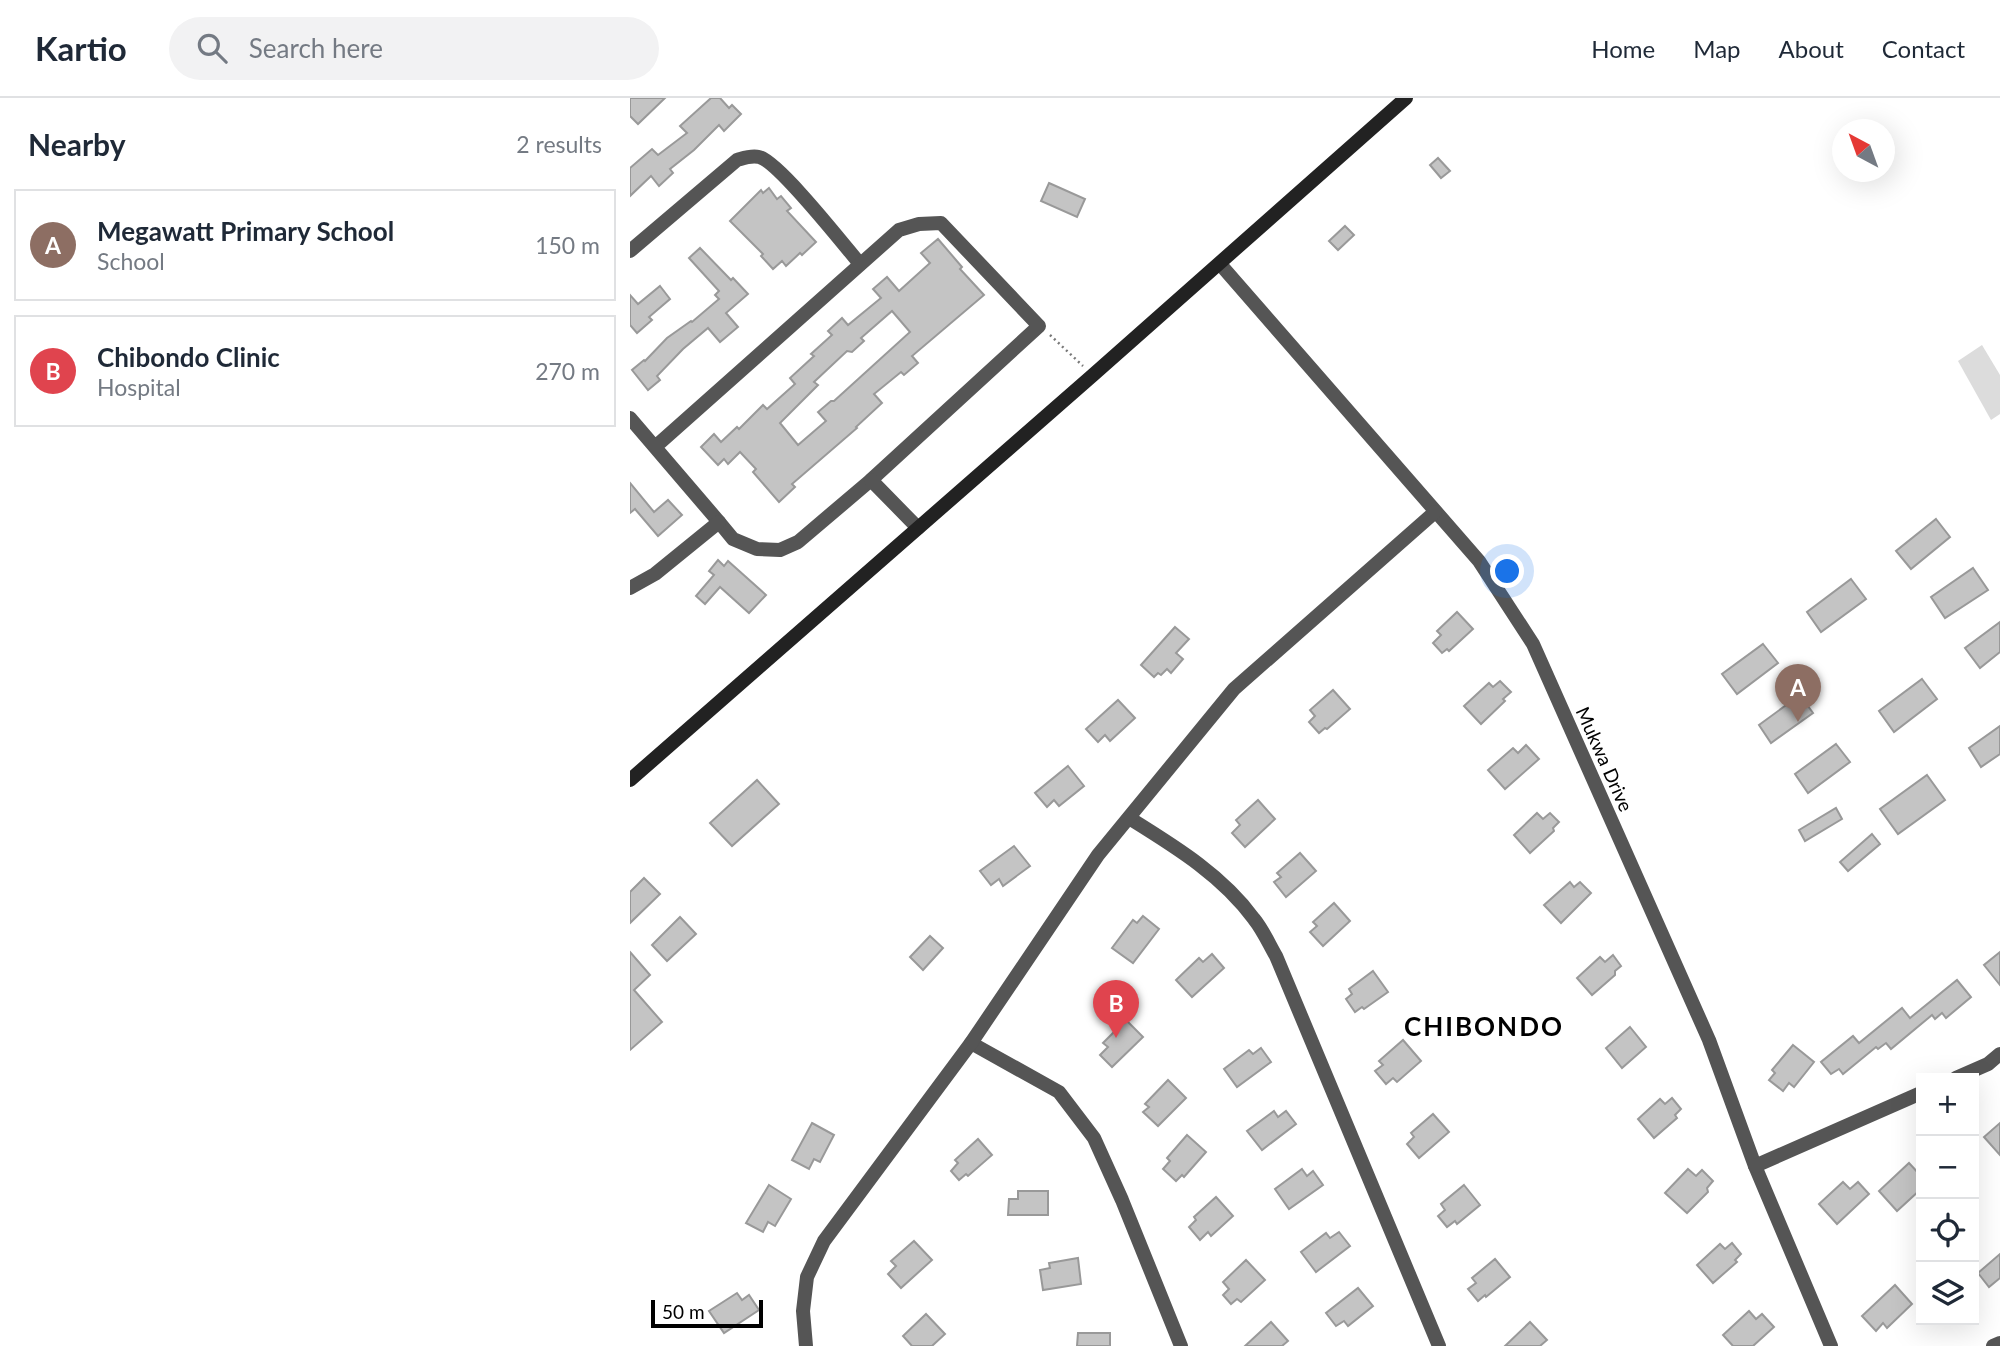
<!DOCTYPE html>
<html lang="en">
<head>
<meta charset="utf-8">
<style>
	body { margin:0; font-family:Lato,sans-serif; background:#f2f2f3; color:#1f2937 }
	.controls { position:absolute; right:21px; bottom:21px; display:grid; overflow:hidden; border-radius:0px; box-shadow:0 7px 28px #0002 }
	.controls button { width:63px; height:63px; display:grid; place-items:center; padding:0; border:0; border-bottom:2px solid #e0e1e3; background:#fff; color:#1f2937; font:35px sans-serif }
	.compass { position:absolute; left:1202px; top:21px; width:63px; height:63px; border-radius:50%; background:#fff; box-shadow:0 7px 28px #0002; rotate:319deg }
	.scale { position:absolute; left:21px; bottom:18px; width:112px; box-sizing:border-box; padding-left:7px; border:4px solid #000; border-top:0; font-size:19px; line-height:24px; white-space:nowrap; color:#000; -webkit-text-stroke:5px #fff; paint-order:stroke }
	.you { position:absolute; left:878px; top:474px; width:24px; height:24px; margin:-18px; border:5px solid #fff; border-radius:50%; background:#1a73e8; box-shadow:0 0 0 10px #1a73e833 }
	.badge { display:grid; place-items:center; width:46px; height:46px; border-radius:50%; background:#2563eb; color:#fff; font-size:23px; font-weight:700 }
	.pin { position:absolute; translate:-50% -58px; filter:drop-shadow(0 2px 4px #0008) }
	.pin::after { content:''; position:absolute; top:37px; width:24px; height:21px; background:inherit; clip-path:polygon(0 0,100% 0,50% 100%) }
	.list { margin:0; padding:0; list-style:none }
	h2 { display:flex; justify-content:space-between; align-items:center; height:91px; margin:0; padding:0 28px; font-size:30px }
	h2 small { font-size:23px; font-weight:400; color:#747a83 }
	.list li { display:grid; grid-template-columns:46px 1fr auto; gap:21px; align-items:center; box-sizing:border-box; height:112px; margin:0 14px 14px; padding:0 14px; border:2px solid #e0e1e3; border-radius:0px }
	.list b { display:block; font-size:26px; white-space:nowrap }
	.list p { margin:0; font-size:23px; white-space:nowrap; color:#747a83 }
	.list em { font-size:23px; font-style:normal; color:#747a83 }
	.icon { flex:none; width:38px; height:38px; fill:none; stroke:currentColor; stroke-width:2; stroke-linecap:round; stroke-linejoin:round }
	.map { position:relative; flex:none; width:1370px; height:1248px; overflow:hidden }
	header { display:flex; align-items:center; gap:42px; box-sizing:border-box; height:98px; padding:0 35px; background:#fff; border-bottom:2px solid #e0e1e3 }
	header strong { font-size:33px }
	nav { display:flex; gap:38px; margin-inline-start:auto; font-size:24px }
	.search { width:490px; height:63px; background:#f2f2f3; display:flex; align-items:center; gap:18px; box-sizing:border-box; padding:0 24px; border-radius:38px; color:#747a83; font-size:26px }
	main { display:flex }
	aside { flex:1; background:#fff }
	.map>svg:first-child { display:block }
</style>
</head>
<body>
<header>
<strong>Kartio</strong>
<div class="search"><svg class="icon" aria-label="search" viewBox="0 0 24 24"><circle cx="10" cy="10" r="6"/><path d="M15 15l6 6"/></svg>Search here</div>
<nav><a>Home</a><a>Map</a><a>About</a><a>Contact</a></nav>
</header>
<main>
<aside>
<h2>Nearby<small>2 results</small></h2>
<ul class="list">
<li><span class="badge" style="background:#8d6e63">A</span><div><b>Megawatt Primary School</b><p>School</p></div><em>150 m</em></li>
<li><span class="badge" style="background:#e0444e">B</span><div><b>Chibondo Clinic</b><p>Hospital</p></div><em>270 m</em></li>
</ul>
</aside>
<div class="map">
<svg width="1370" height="1248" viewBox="0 0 1370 1248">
	<rect width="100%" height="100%" fill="#fff"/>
	<!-- green -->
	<polygon fill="#dcdcdc" points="1352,247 1370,277 1370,316 1361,322 1328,263"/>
	<!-- building -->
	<g fill="#c4c4c4" stroke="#999" stroke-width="2" fill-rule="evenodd">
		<polygon points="0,0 35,0 8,26 0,18"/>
		<polygon points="81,0 90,0 99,10 102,7 111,16 94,33 89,27 64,52 40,71 43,75 29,88 21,78 0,98 0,70 22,51 28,57 57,35 50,28"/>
		<polygon points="808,60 820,73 811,80 800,67"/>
		<polygon points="419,85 455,101 447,119 411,103"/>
		<polygon points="139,90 147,101 151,98 161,110 157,113 186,144 172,157 170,155 156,168 152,163 143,171 131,158 133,156 100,123 131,92 133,95"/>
		<polygon points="715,128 724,137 708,152 699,143"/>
		<path d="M 308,141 L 332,169 L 330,171 L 354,197 L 282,258 L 288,265 L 274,277 L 271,274 L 244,296 L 252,305 L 226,329 L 227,330 L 162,386 L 165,389 L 149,404 L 123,374 L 126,371 L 110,354 L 98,366 L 94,361 L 88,367 L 71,349 L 84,336 L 91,344 L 107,329 L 109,331 L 133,307 L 137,311 L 165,286 L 160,280 L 184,258 L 181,256 L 202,237 L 198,233 L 212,220 L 218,227 L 251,200 L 243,191 L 257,179 L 269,193 L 300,165 L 291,155 ZM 262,213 L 280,234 L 204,303 L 201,303 L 188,314 L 196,323 L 168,347 L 150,325 L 188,287 L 184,284 L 217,253 L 222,254 L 234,243 L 231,240 Z"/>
		<polygon points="70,150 101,182 103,180 118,196 96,215 108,229 90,244 78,230 53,251 27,278 30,282 18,292 2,272 14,262 15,263 37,240 61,223 62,224 89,201 85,197 89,193 59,160"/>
		<polygon points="30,188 40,201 19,219 22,222 7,235 0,227 0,197 8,206"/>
		<polygon points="0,385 24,414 38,402 52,417 28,438 5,411 0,415"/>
		<polygon points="1306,421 1320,439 1281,471 1266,453"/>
		<polygon points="88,462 94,468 98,463 136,497 119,515 90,489 75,506 66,498 84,477 79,473"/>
		<polygon points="1343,470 1358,492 1315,520 1301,499"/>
		<polygon points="1221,481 1236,501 1191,534 1177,514"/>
		<polygon points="827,514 843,531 819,553 817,551 812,555 803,545 811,537 807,533"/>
		<polygon points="1370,524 1370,554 1350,570 1335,550"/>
		<polygon points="545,529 559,541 546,555 553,561 541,575 537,571 531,577 528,575 524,579 511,567"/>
		<polygon points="1133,546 1148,565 1107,596 1092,576"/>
		<polygon points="1292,581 1307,601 1264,634 1249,613"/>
		<polygon points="870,583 881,594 873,601 875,603 851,626 834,608 859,585 863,589"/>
		<polygon points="703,592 720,611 697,631 695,630 689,635 679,624 685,618 680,612"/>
		<polygon points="1170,597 1183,615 1141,645 1129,627"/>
		<polygon points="488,602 505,620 480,643 475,637 468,644 456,631"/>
		<polygon points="1370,628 1370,656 1351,669 1339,650"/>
		<polygon points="1206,646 1220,664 1178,695 1165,676"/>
		<polygon points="896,647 909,661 875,691 858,672 883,650 888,655"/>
		<polygon points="438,668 454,688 429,708 424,702 417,709 405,695"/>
		<polygon points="1297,677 1315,702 1268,736 1250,711"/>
		<polygon points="127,682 149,706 102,748 80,725"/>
		<polygon points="628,702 645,721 615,749 602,735 610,727 606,722"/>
		<polygon points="1206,710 1212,721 1175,743 1169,732"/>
		<polygon points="907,715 913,721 920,715 929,724 923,730 924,733 900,755 884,737"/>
		<polygon points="1242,736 1250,746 1218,773 1210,764"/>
		<polygon points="384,748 400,768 373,788 369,781 361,787 350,773"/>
		<polygon points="670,755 686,773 656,799 644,784 651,779 647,775"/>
		<polygon points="14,780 30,796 0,825 0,794"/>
		<polygon points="940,784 944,789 950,784 961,795 931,825 914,807"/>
		<polygon points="704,805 720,823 693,848 680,834 687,828 683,824"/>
		<polygon points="513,818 529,831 503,865 482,850 503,822 507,825"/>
		<polygon points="50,819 66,836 37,863 22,847"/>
		<polygon points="300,838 313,850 293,872 280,859"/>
		<polygon points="0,854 20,877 4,892 32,924 0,952"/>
		<polygon points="1370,854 1370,887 1354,867"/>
		<polygon points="582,856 594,870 562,899 546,882 569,860 573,864"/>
		<polygon points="983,857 991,868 985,873 985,877 962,897 947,880 970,859 975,864"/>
		<polygon points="743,873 758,894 734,911 732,909 725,914 716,901 722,896 719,891"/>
		<polygon points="1327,882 1341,899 1316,920 1312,915 1305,921 1302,917 1261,951 1256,945 1248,951 1246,949 1213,976 1209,971 1201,976 1191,964 1223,938 1229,945 1272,910 1280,920"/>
		<polygon points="496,922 513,939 482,969 470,957 478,949 473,945"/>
		<polygon points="1000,929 1016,949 992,970 976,950"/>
		<polygon points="773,942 791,963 767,984 763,980 756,986 745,973 753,967 749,963"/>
		<polygon points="1163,947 1184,964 1164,989 1159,985 1153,993 1139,982 1145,975 1142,972"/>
		<polygon points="631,950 641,964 607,989 594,971 619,952 623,956"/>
		<polygon points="538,982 556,1000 528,1028 513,1014 519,1009 515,1006"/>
		<polygon points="1042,1000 1051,1011 1045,1017 1047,1020 1024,1040 1008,1021 1030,1001 1035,1006"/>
		<polygon points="644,1013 648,1019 656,1013 666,1026 632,1052 617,1033"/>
		<polygon points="803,1016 819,1034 789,1060 777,1046 784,1039 781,1035"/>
		<polygon points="182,1025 204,1037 190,1064 184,1061 179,1071 162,1062"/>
		<polygon points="1370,1025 1370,1057 1354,1039"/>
		<polygon points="557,1037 576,1054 554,1079 552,1077 546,1083 533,1071 540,1063 537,1060"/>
		<polygon points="348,1041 362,1057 338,1078 336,1076 329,1082 321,1073 328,1065 325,1062"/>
		<polygon points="1279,1065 1291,1078 1291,1091 1267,1113 1249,1093"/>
		<polygon points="672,1071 677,1078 683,1073 693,1087 659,1111 645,1091"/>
		<polygon points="1058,1071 1066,1078 1072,1072 1083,1083 1077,1090 1078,1094 1057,1115 1035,1095"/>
		<polygon points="1213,1084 1220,1091 1228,1084 1239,1096 1207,1126 1189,1106"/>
		<polygon points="139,1087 161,1101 145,1128 138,1124 133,1134 116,1125"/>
		<polygon points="834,1087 850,1107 827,1126 825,1123 817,1129 808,1118 815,1112 811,1106"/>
		<polygon points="388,1093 418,1093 418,1117 378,1117 379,1101 388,1101"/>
		<polygon points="586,1099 603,1118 581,1138 578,1134 570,1142 559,1129 566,1122 564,1119"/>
		<polygon points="709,1134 720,1148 686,1174 671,1154 696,1135 700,1140"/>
		<polygon points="284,1143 302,1162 271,1190 258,1176 266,1168 261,1163"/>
		<polygon points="1102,1145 1111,1156 1105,1162 1107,1164 1083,1185 1067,1167 1090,1146 1095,1151"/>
		<polygon points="1370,1156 1370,1180 1359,1189 1348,1175"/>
		<polygon points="448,1160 451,1186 413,1192 410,1172 420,1170 419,1165"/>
		<polygon points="865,1161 880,1179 856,1199 855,1197 848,1203 838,1191 846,1185 842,1180"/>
		<polygon points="616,1162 635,1182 611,1204 607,1201 601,1206 593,1197 599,1191 593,1184"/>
		<polygon points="1265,1187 1282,1206 1257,1230 1253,1225 1246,1233 1232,1218"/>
		<polygon points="728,1190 743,1208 718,1228 714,1223 706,1228 696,1215"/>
		<polygon points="107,1195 112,1202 119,1197 129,1212 94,1235 79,1213"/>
		<polygon points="1119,1213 1126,1221 1132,1216 1144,1229 1123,1248 1103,1248 1093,1237"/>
		<polygon points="296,1216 315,1236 302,1248 282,1248 273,1238"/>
		<polygon points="641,1224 658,1243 652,1248 615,1248"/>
		<polygon points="900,1224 917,1242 910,1248 875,1248"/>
		<polygon points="448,1235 480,1235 480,1248 447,1248"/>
	</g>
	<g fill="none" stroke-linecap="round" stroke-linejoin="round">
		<!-- path -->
		<polyline stroke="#777" stroke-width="2.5" stroke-dasharray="2 3.5" stroke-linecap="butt" points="420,237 453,268"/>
		<!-- street -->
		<g stroke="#555" stroke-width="14">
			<path d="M 0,153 L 107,62 C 114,60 121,57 129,59 C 148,63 214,147 230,166"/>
			<polyline points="590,166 849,463 903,546 1079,942 1125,1068 1201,1248"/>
			<polyline points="0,320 89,424 103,441 127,451 150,452 168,444 241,382 409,228 311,125 289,126 269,132 25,349"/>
			<polyline points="241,382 288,430"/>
			<polyline points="0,490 25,476 89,424"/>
			<path d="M 499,720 C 544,748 592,777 624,821 C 633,832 639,846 646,858 L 809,1248"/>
			<polyline points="341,945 429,994 464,1040 492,1102 551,1248"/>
			<polyline points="1326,980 1358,966 1370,956"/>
			<polyline points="1125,1068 1291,995"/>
			<polyline points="176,1248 173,1213 177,1179 194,1143 341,945 468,757 604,591 805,414"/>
			<polyline points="1363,1248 1370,1245"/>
		</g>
		<!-- secondary -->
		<polyline stroke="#222" stroke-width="14" points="0,682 463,277 776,0"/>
	</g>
	<g text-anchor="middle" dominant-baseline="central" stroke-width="5" stroke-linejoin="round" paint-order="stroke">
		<!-- street labels -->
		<g font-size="19" fill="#000" stroke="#fff">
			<text transform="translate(975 661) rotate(66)">Mukwa Drive</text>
		</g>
		<!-- district labels -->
		<g font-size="26" font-weight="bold" letter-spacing="2" fill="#000" stroke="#fff">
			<text x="854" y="928">CHIBONDO</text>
		</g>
	</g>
</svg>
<div class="controls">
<button>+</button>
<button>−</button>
<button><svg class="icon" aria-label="locate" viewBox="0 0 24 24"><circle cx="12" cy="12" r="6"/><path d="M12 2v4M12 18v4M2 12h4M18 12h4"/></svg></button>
<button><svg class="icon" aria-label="layers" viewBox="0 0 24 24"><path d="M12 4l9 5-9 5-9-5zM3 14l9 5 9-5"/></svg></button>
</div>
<svg class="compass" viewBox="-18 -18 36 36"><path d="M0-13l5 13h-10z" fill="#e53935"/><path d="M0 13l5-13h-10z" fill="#747a83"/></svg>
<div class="scale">50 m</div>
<div class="you"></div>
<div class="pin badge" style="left:1168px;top:624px;background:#8d6e63">A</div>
<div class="pin badge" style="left:486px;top:940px;background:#e0444e">B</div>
</div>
</main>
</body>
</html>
